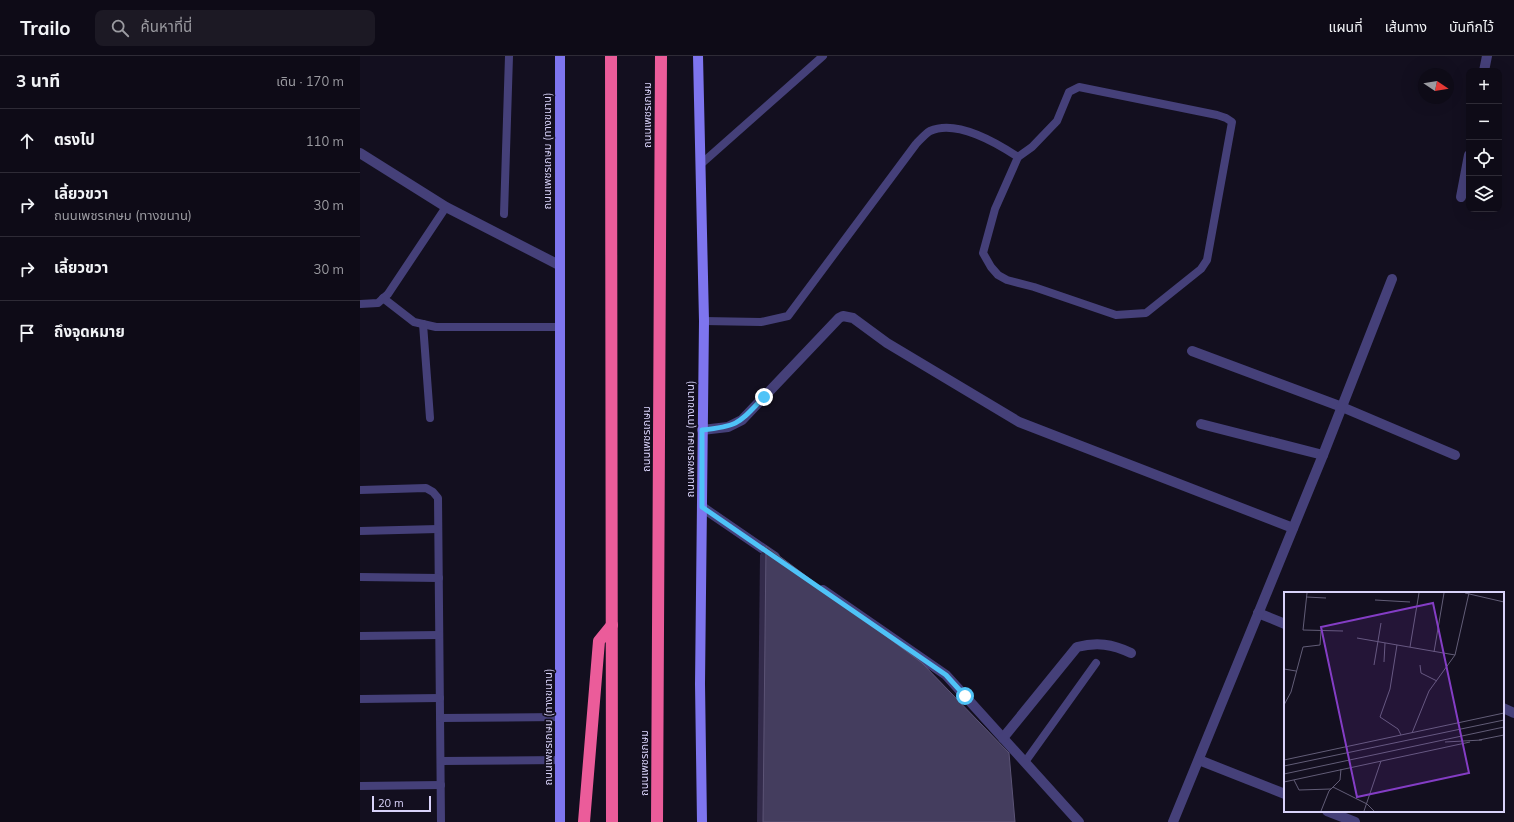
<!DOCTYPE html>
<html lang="th">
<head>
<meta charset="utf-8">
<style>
	body { margin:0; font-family:Mulish,"Noto Sans Thai",sans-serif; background:#1c1924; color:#f1f3f6 }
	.controls { position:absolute; right:12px; top:12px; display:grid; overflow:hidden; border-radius:8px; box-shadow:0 4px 16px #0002 }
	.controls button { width:36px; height:36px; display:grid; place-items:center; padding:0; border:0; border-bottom:1px solid #2e2b36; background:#0e0b17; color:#f1f3f6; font:20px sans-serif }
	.compass { position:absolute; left:1058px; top:12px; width:36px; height:36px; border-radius:50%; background:#0e0b17; box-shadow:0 4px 16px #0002; rotate:102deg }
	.scale { position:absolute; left:12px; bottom:10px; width:59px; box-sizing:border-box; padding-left:4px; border:2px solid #d9d3fa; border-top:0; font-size:11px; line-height:14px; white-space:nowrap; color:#d9d3fa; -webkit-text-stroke:3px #130f1f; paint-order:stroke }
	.stop { position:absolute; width:12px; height:12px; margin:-9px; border:3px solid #4fc3f7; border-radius:50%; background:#fff }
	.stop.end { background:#4fc3f7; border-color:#fff; box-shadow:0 1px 4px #0008 }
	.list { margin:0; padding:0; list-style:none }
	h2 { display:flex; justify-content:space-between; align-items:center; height:52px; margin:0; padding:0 16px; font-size:17px }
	h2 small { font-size:13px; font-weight:400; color:#9b9ba1 }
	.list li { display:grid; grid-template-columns:26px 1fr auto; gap:12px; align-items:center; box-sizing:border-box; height:64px; padding:0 16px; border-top:1px solid #2e2b36 }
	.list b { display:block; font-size:15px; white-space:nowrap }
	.list p { margin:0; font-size:13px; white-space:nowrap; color:#9b9ba1 }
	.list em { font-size:13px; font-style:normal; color:#9b9ba1 }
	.icon { flex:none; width:22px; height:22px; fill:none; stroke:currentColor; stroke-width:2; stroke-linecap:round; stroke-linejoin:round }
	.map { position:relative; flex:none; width:1154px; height:766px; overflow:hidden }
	header { display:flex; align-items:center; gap:24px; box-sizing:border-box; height:56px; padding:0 20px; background:#0e0b17; border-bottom:1px solid #2e2b36 }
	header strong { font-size:19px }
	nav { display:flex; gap:22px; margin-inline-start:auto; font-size:14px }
	.search { width:280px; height:36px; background:#1c1924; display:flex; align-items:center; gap:10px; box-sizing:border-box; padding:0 14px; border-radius:8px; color:#9b9ba1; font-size:15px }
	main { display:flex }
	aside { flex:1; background:#0e0b17 }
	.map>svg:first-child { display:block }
</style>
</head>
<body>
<header>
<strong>Trailo</strong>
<div class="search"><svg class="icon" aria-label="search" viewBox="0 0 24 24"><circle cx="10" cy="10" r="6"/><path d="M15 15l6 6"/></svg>ค้นหาที่นี่</div>
<nav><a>แผนที่</a><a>เส้นทาง</a><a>บันทึกไว้</a></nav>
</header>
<main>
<aside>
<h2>3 นาที<small>เดิน · 170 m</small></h2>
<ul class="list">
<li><svg class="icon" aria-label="ahead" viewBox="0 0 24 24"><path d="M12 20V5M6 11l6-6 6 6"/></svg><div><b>ตรงไป</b></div><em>110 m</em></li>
<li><svg class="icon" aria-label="right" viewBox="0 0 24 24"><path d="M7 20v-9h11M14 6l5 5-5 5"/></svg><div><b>เลี้ยวขวา</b><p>ถนนเพชรเกษม (ทางขนาน)</p></div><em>30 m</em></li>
<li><svg class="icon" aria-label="right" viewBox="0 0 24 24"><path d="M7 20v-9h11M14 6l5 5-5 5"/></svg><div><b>เลี้ยวขวา</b></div><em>30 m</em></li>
<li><svg class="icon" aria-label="arrive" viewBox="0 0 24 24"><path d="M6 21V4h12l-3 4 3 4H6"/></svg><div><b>ถึงจุดหมาย</b></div></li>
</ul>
</aside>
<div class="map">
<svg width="1154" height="766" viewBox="0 0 1154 766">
	<rect width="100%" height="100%" fill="#130f1f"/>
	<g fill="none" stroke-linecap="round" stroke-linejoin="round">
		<!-- lane -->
		<g stroke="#454079" stroke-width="8">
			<polygon points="719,31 857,59 866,62 872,66 847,204 841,213 786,257 756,259 674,231 647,224 638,219 631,211 623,197 635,153 658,101 672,91 697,65 709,36"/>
			<polyline points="341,108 463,0"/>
			<polyline points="144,158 149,0"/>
			<polyline points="23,242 54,266 76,271 200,271"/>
			<polyline points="0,248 18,247 28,238 86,151"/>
			<path d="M 344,265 L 401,266 L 428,260 L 556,88 C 560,84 565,78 570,75 C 596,63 637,87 658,101"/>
			<polyline points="63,268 70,362"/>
			<polyline points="0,434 66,432 73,436 78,442 81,766"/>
			<polyline points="0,475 78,473"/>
			<polyline points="0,521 79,522"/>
			<polyline points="0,580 79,579"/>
			<polyline points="0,643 80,642"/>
			<polyline points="80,662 201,661"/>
			<polyline points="81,705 201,704"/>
			<polyline points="665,706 736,607"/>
			<polyline points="0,730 81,729"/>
		</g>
		<!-- street -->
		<g stroke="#454079" stroke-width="10">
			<polyline points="1124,15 1127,0"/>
			<polyline points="0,97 86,151 199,209"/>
			<polyline points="1101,141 1109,99"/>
			<polyline points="832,295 982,351 1095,399"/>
			<polyline points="841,368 963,399"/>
			<polyline points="342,374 368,371 382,364 479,262 483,260 493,262 527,287 659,366 933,472"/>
			<polyline points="342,451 415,501"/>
			<polyline points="463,534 586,619 719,766"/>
			<polyline points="898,557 925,568"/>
			<polyline points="1143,652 1154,657"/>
			<path d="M 643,682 L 717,591 C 737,586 752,588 771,597"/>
			<polyline points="839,704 925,738"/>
			<polyline points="967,755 995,766"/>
			<polyline points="813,766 963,399 1032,223"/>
		</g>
		<!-- secondary -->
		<g stroke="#7e75ee" stroke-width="10">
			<polyline points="200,0 200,766"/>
			<polyline points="338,0 344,265 340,628 342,766"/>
		</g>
		<!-- highway -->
		<g stroke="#eb5c9a" stroke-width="12">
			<polyline points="251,0 252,766"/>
			<polyline points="224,766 239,585 252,569"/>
			<polyline points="297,766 301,0"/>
		</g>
	</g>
	<!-- wall -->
	<polygon fill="#332b4b" points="406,490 655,766 397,766 400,499"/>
	<!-- building -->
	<polygon fill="#443d5e" stroke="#5c5476" points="406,490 562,607 649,697 655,766 403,766"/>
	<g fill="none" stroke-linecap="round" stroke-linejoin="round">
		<!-- route -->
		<path stroke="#4fc3f7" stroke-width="5" d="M 404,341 C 378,368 379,370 342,374 L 342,451 L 586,619 L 605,640"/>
	</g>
	<g text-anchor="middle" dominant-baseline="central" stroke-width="3.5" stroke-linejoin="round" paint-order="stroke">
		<!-- street labels -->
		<g font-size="11" fill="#d9d3fa" stroke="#130f1f">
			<text transform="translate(287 59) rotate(-90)">ถนนเพชรเกษม</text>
			<text transform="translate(187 95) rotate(-90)">ถนนเพชรเกษม (ทางขนาน)</text>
			<text transform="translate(286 383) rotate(-90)">ถนนเพชรเกษม</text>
			<text transform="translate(330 383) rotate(-90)">ถนนเพชรเกษม (ทางขนาน)</text>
			<text transform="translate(188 671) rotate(-90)">ถนนเพชรเกษม (ทางขนาน)</text>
			<text transform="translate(284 707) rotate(-90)">ถนนเพชรเกษม</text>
		</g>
	</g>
	<!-- overview -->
	<g transform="translate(924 536)">
		<rect width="220" height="220" fill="#130f1f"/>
		<path fill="none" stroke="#625d77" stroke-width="1" d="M 23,1 L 19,38 L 59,39M 181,1 L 220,10M 22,5 L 42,6M 91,8 L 126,10M 73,46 L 171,63M 113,53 L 106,97 L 96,125 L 114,137 L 117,143M 126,55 L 135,1M 150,60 L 160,1M 100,70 L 101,51M 90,73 L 97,31M 136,73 L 137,81 L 153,89M 0,77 L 12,79M 0,113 L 7,100 L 19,55 L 36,53 L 37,39M 128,141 L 145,99 L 171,63 L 185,1M 195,148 L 220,143M 161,150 L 198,148M 0,168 L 220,121M 0,174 L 220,128M 0,182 L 220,135M 10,188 L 15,198 L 47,197M 0,190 L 186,150M 49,195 L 83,212 L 90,219M 37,219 L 45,199 L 56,188 L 57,177M 80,219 L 97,169"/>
		<path fill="#843dc5" fill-opacity="0.15" stroke="#843dc5" stroke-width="2" d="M 149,11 L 185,181 L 73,205 L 37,35 Z"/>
		<rect width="220" height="220" fill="none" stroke="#d9d3fa" stroke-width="2"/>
	</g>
</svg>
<div class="controls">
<button>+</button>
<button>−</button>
<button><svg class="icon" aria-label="locate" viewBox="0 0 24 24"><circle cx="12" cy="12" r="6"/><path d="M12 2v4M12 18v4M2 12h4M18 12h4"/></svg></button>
<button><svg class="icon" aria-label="layers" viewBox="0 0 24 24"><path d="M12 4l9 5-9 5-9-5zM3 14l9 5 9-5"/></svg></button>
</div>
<svg class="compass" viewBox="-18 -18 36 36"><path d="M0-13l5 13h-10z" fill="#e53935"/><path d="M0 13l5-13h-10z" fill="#9b9ba1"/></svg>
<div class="scale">20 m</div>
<div class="stop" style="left:605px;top:640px"></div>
<div class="stop end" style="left:404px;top:341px"></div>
</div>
</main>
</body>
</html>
